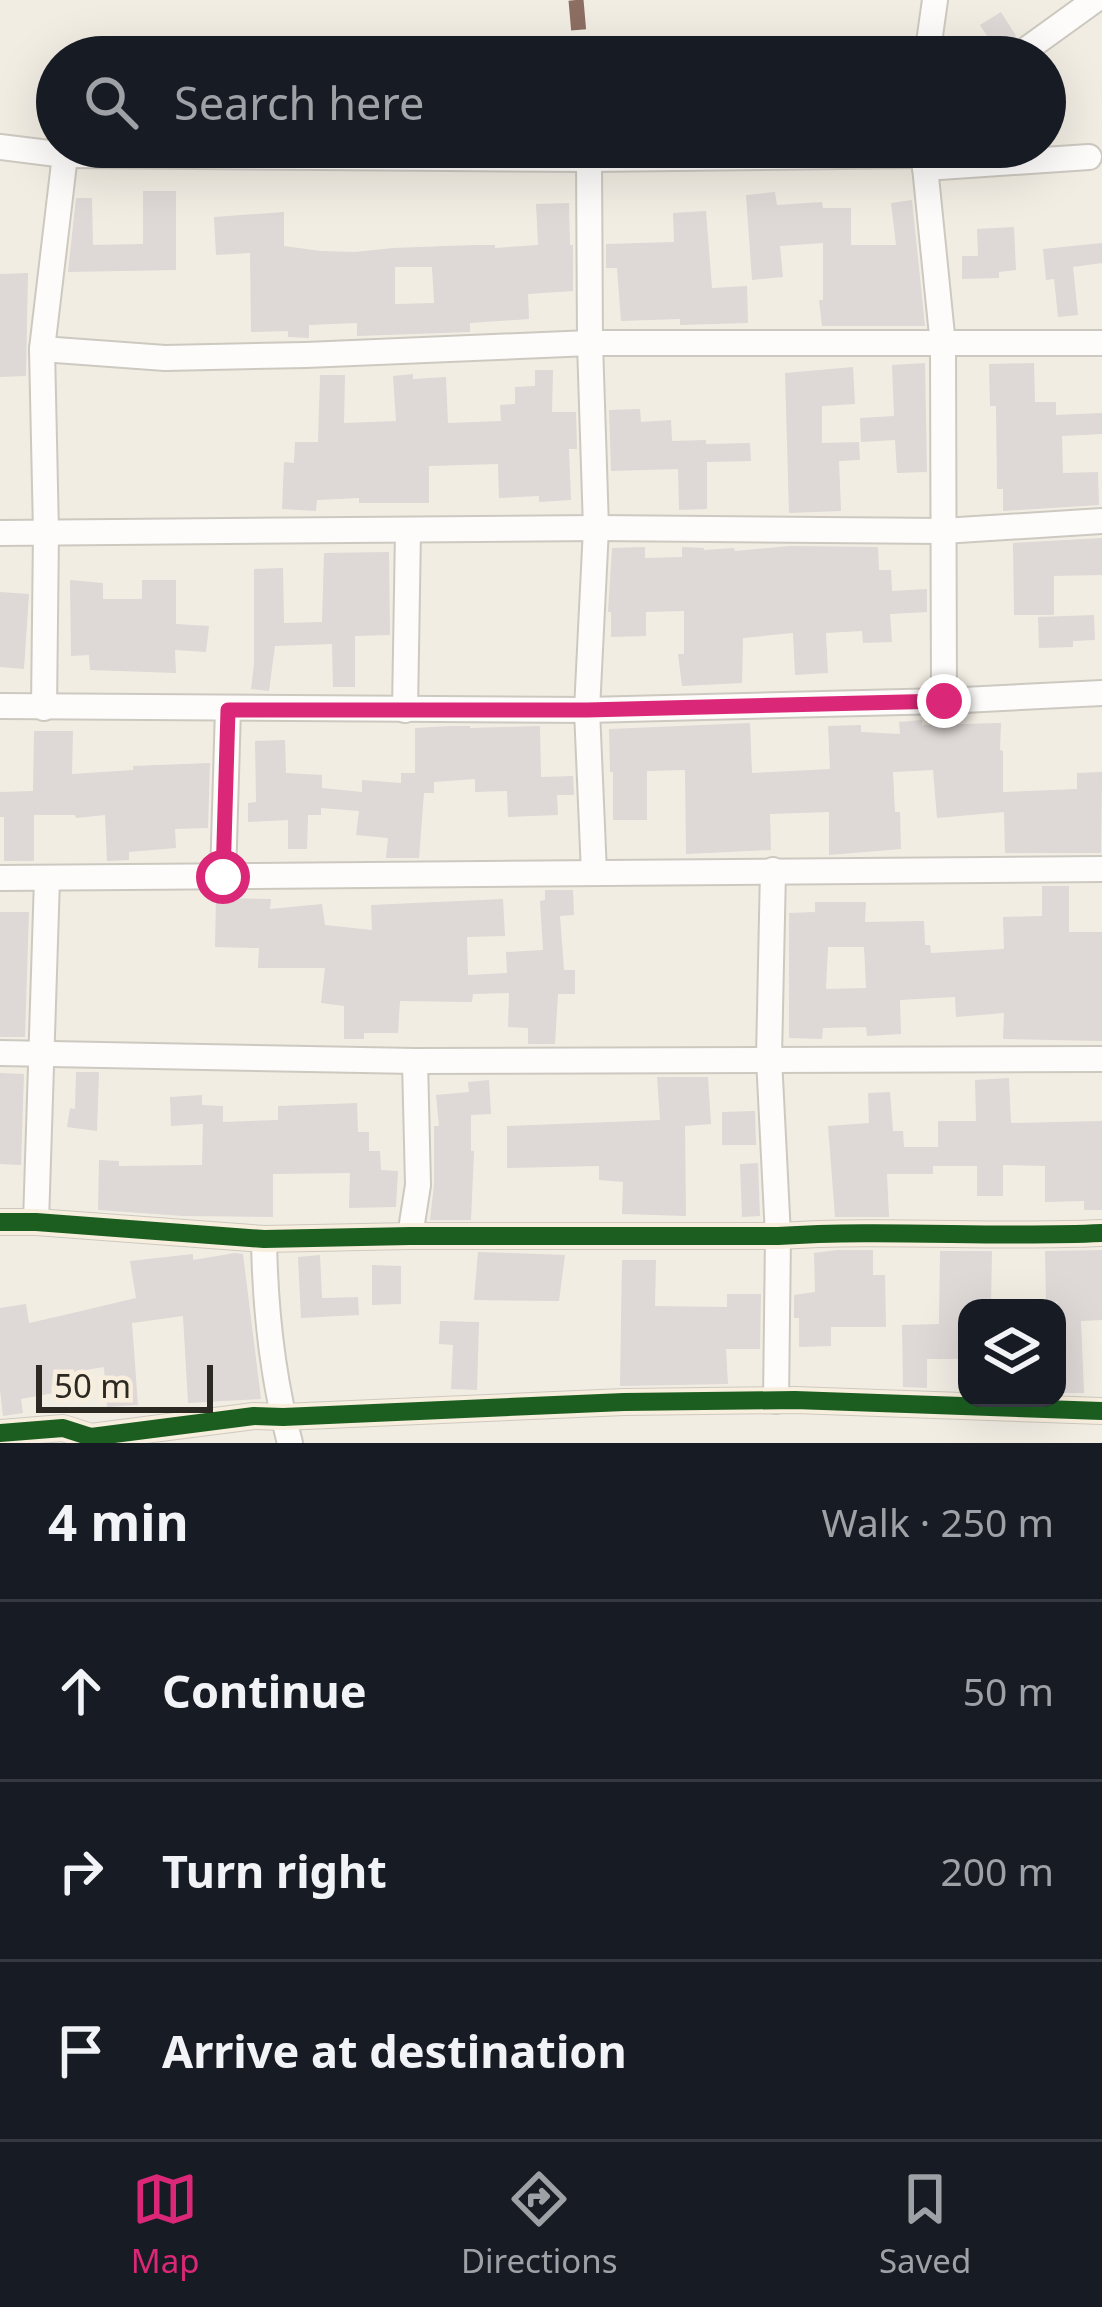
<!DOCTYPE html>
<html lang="en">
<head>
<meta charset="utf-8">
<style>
	body { margin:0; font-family:"Noto Sans",sans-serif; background:#242831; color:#f1f3f6 }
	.controls { position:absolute; right:36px; bottom:36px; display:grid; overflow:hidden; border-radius:24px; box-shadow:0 12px 48px #0002 }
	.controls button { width:108px; height:108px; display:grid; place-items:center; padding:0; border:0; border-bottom:3px solid #363941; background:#171b24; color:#f1f3f6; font:60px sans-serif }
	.scale { position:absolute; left:36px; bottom:30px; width:177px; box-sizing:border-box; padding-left:12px; border:6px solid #2c2822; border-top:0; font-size:33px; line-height:42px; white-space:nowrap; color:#2c2822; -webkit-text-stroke:9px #f8eedd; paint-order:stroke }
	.stop { position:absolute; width:36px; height:36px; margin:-27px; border:9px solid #db2777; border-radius:50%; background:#fff }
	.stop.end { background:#db2777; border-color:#fff; box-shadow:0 3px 12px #0008 }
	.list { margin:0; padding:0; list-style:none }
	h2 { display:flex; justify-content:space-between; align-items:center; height:156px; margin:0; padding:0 48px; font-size:51px }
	h2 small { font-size:39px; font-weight:400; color:#9ea1a6 }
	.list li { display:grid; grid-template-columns:78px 1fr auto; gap:36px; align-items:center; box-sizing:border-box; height:180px; padding:0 48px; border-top:3px solid #363941 }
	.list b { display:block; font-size:45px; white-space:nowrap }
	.list em { font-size:39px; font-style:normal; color:#9ea1a6 }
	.icon { flex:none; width:66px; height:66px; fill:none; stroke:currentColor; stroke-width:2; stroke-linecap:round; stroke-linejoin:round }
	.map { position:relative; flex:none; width:1102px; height:1443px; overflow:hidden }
	.search { position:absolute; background:#171b24; box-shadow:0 12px 48px #0002; left:36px; right:36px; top:36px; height:132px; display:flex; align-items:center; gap:30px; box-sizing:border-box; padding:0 42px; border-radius:66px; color:#9ea1a6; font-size:45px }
	.sheet { height:696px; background:#171b24 }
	nav { display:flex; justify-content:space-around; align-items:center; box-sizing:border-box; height:168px; border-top:3px solid #363941; background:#171b24; font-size:33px; color:#9ea1a6 }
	nav a { display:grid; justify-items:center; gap:6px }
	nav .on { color:#db2777 }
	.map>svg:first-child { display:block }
</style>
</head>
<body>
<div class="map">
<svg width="1102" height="1443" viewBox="0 0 1102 1443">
	<rect width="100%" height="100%" fill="#f2ede3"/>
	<!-- building -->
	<g fill="#ded8d6" fill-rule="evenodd">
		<polygon points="1001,12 1016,36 996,50 980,25"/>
		<polygon points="143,191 176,191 176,270 68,272 76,198 92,198 93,245 143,244"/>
		<polygon points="775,192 777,205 822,202 823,208 851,208 851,245 896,245 891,203 912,200 925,326 822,326 819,300 823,300 823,243 780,246 783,277 752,280 746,195"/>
		<path d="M 569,203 L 570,245 L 573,245 L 573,291 L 528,294 L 529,319 L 470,323 L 470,332 L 357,336 L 357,323 L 309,325 L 309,338 L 288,337 L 288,331 L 251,332 L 250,253 L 216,255 L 214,217 L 284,212 L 284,246 L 321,251 L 355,252 L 393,248 L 475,245 L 495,245 L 495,248 L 538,245 L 536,204 ZM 395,267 L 432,267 L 434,303 L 395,304 Z"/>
		<polygon points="706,211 712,288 747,286 748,323 680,325 680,319 621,321 617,268 606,268 606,244 674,242 673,213"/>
		<polygon points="1014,227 1016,270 999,272 999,278 962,279 962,256 978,256 977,229"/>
		<polygon points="1102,243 1102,263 1073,267 1078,315 1058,317 1054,279 1046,280 1043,249"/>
		<polygon points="28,273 26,376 0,377 0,274"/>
		<polygon points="925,363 927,472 897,473 895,440 861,442 860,418 894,416 892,365"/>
		<polygon points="1034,363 1035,402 1056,402 1056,415 1102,413 1102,434 1062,436 1063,473 1098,472 1099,505 1003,511 1003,489 997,489 996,406 990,406 989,364"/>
		<polygon points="853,367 855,404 822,406 822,443 859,442 860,460 839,461 841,511 789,513 785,373"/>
		<polygon points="535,370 553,370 552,412 576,412 577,449 569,449 571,500 539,502 539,496 499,498 498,464 429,466 429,503 359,503 359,498 317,500 316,511 282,509 284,462 294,463 295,442 318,442 320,375 345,375 344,423 396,421 393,376 413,374 413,379 446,377 448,423 501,421 500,405 515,404 515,387 535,386"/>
		<polygon points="640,409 641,422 671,420 672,441 706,440 706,444 750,443 751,461 707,462 707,509 679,510 678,469 611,471 609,410"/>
		<polygon points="1102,538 1102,575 1054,576 1054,615 1014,615 1013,543"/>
		<polygon points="790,546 878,547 879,570 891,570 892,591 927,589 927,612 890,614 892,642 863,643 862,631 826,633 828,673 795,675 793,633 743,638 742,683 682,686 678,654 684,654 684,611 646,612 646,636 611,637 611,612 608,612 612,548 645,547 645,558 682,557 682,547 704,548 704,550 734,548 735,551"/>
		<polygon points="389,552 390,635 355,636 355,687 333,687 332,644 275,646 269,691 251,689 254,664 254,569 283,568 284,623 322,622 324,553"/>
		<polygon points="70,580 103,583 103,599 142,599 142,580 176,580 176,624 209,626 206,652 175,650 176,673 90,670 89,655 71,656"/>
		<polygon points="0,592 29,594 24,669 0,667"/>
		<polygon points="1094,615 1095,640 1073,641 1073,647 1039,648 1038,617"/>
		<polygon points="922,720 922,725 1001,723 1000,750 1003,751 1003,792 1077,789 1077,773 1102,772 1101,853 1005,853 1004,812 937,818 933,770 893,772 895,812 900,812 901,849 829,855 829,812 770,814 771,850 686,854 685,770 647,771 647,820 613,820 613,772 610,772 609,729 750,723 752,773 830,769 828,726 861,725 861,732 900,734 899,722"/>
		<polygon points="451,726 470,726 470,728 540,726 541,777 573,776 574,795 557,795 558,815 508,817 507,791 475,792 475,779 434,782 434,793 424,793 419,858 386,858 388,838 356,835 359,811 321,808 321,815 308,815 307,849 288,849 288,820 248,822 248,803 256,802 255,741 285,740 286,773 322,775 322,788 362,792 362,780 401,783 401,773 415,773 415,728"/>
		<polygon points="34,731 73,731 72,774 133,770 133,766 210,763 208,828 175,829 176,848 129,852 129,860 107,861 105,815 76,818 75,815 34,815 34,861 4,861 4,817 0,817 0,792 33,791"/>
		<path d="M 1042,886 L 1069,886 L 1069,932 L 1102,932 L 1102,1041 L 1003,1039 L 1004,1013 L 956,1017 L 955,997 L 900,1000 L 901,1034 L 867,1036 L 866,1027 L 823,1028 L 822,1039 L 789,1038 L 789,913 L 815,912 L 815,902 L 866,902 L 865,922 L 924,921 L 925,945 L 930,945 L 931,953 L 1004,949 L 1003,917 L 1042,916 ZM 828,947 L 864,947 L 866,988 L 826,989 Z"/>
		<polygon points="545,890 573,890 574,915 560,916 564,970 575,970 575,994 558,994 555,1044 528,1044 528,1028 508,1027 509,993 473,994 472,1002 400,1001 398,1033 364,1033 364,1039 344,1039 344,1006 321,1003 325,968 258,968 259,948 215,947 216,898 271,899 270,909 322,904 325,925 372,930 371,905 503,899 505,936 467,937 468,975 507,973 506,952 543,950 540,901 545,900"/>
		<polygon points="0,912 29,912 25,1037 0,1037"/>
		<polygon points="76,1072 99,1072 97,1131 67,1127 70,1108 75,1109"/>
		<polygon points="0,1073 24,1074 21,1165 0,1164"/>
		<polygon points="657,1077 708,1077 711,1124 685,1126 686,1216 622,1214 623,1182 599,1180 599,1166 507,1168 507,1126 660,1120"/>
		<polygon points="1009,1078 1011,1123 1102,1121 1102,1210 1084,1210 1084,1201 1045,1202 1045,1166 1003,1165 1003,1196 977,1196 977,1166 933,1166 933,1174 887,1174 889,1217 835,1217 828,1126 869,1123 868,1093 890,1092 893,1131 903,1131 904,1147 938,1147 938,1121 976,1121 975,1080"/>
		<polygon points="489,1080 491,1114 471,1115 471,1151 474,1151 471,1220 430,1220 434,1185 434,1126 439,1126 436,1095 469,1092 468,1082"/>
		<polygon points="202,1095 202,1105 223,1106 223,1122 278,1120 278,1106 357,1103 358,1132 369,1132 369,1151 380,1151 381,1170 398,1171 396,1207 349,1208 350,1173 273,1174 273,1217 183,1216 98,1210 99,1160 119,1161 119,1166 202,1165 203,1124 171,1126 170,1097"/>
		<polygon points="755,1111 756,1145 722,1145 722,1112"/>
		<polygon points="758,1163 760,1216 742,1217 740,1164"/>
		<polygon points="837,1250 873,1250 873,1275 885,1275 886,1327 831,1327 831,1346 799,1347 799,1318 794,1318 794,1295 815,1292 814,1253"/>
		<polygon points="1102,1250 1102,1320 1081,1321 1084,1393 1057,1393 1057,1302 1046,1302 1045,1251"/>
		<polygon points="940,1251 992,1251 991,1308 967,1308 967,1352 961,1352 961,1359 927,1359 927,1388 903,1387 902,1325 939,1324"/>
		<polygon points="478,1252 565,1255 559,1301 474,1300"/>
		<polygon points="235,1253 243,1254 261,1399 188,1403 183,1316 132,1323 138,1405 107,1407 104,1367 56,1375 59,1392 21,1399 23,1413 3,1416 0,1390 0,1308 26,1304 29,1323 60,1316 136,1298 130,1261 193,1254 193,1260"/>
		<polygon points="320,1255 322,1298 358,1297 359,1315 301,1318 298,1257"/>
		<polygon points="622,1260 656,1260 655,1306 727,1307 727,1294 761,1294 760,1349 726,1349 728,1384 620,1386"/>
		<polygon points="372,1265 401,1266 401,1304 372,1305"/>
		<polygon points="440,1321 479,1322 477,1390 451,1389 453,1345 439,1344"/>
	</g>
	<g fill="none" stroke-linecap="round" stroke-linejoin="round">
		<defs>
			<g id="minor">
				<polyline points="927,57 935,0"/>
				<polyline points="1016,57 1095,0"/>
				<polyline points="0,147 65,155 589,159 924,155"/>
				<polyline points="923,147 943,345 944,701"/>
				<polyline points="589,159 590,343 596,528 587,710 594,873"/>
				<polyline points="925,168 1089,157"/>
				<polyline points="42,349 165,358 306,355 590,343 1102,343"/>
				<polyline points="0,533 596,528 943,531 1102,521"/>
				<polyline points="0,706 587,710 944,701 1102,693"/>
				<polyline points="44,708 46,532 42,349 65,155"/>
				<polyline points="405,710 408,531"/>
				<polyline points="773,870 769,1058 778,1236 776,1401"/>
				<polyline points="223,877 228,709"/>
				<polyline points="0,878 1102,869"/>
				<polyline points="0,1053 415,1061 1102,1059"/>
				<path d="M 0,1222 L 36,1222 L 264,1239 L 410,1236 L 778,1236 C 886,1229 994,1238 1102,1233"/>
				<polyline points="36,1222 47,879"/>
				<polyline points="410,1236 418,1185 415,1061"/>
				<path d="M 264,1239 C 265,1308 272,1376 290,1443"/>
				<polyline points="0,1433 63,1428 91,1437 254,1416 283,1417 624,1402 795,1400 1102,1411"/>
			</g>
		</defs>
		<!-- minor casing -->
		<use href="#minor" stroke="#cdc9c1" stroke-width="28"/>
		<!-- minor -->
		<use href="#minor" stroke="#fdfcfb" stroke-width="24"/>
		<!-- quiet -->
		<g stroke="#8d6e63" stroke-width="15" stroke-dasharray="30 15" stroke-linecap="butt">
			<polyline points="576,0 581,57"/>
			<polyline points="588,147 589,159"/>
		</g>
		<defs>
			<g id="cycleway">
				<path d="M 0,1222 L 36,1222 L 264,1239 L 410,1236 L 778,1236 C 886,1229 994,1238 1102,1233"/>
				<polyline points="0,1433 63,1428 91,1437 254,1416 283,1417 624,1402 795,1400 1102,1411"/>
			</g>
		</defs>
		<!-- cycleway casing -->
		<use href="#cycleway" stroke="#f8eedd" stroke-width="26"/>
		<!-- cycleway -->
		<use href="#cycleway" stroke="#1b5e20" stroke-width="18"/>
	</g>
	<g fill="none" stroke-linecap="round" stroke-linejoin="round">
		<!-- route -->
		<polyline stroke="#db2777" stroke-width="15" points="223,877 228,710 587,710 944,701"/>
	</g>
</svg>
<div class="controls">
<button><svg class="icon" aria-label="layers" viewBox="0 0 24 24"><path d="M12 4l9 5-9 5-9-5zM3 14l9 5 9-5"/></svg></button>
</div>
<div class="scale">50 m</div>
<div class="stop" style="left:223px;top:877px"></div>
<div class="stop end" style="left:944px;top:701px"></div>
<div class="search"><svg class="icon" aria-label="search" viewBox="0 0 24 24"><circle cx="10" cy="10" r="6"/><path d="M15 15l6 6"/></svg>Search here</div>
</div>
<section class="sheet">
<h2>4 min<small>Walk · 250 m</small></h2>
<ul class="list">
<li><svg class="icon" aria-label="ahead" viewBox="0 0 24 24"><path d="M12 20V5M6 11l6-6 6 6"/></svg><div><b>Continue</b></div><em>50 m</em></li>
<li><svg class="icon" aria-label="right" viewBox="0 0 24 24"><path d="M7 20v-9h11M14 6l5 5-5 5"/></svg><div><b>Turn right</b></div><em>200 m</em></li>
<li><svg class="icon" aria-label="arrive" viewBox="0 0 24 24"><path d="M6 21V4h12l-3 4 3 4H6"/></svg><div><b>Arrive at destination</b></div></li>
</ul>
</section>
<nav>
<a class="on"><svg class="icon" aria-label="map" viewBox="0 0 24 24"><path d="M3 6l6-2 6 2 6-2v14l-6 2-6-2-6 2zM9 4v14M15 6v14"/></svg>Map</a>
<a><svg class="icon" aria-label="directions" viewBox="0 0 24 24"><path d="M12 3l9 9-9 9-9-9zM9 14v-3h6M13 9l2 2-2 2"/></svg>Directions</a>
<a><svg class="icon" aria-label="saved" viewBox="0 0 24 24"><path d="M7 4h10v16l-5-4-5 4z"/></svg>Saved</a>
</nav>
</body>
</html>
